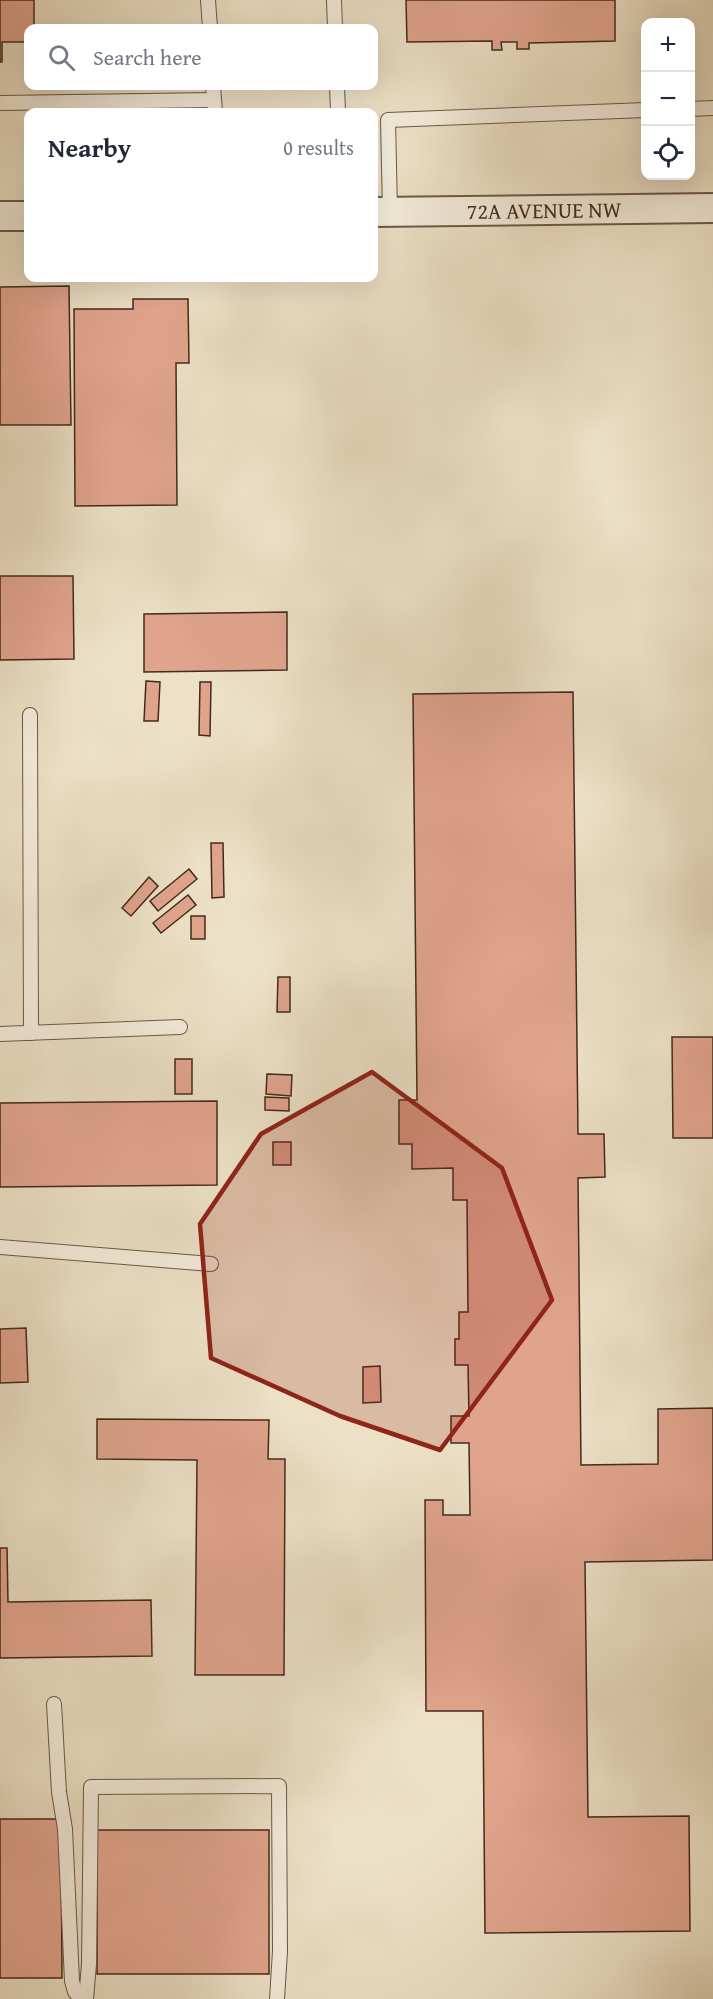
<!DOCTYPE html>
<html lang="en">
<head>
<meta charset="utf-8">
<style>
	body { margin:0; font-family:"Gentium Book Plus",serif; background:#f6f6f7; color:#1f2937 }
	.controls { position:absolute; right:18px; top:18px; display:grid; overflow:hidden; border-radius:12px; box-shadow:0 6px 24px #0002 }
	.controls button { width:54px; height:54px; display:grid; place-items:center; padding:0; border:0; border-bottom:2px solid #e0e1e3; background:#fff; color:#1f2937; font:30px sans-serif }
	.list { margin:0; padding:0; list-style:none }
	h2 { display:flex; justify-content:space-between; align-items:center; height:78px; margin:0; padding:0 24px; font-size:26px }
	h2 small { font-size:20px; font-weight:400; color:#747a83 }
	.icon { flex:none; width:33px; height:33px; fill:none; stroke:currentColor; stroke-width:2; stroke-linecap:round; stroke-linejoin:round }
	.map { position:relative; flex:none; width:713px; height:1999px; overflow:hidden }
	.search { position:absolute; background:#fff; box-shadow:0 6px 24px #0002; left:24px; top:24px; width:354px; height:66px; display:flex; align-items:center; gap:15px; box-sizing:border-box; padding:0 21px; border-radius:12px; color:#747a83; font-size:22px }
	.panel { position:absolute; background:#fff; box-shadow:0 6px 24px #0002; left:24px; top:108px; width:354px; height:174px; border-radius:12px }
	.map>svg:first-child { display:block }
	.building { fill:#e0a48d; stroke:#432a1b; stroke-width:1.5 }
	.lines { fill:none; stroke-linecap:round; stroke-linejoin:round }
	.service-casing { stroke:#6d5846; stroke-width:16 }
	.minor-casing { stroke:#6d5846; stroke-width:32 }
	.service { stroke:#f3ebda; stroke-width:14 }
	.minor { stroke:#f3ebda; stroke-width:28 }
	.marked { fill:#8f2418; fill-opacity:0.2; stroke:#8f2418; stroke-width:4.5; stroke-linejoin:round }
	.labels { text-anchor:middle; stroke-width:4.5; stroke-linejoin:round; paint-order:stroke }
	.street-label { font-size:22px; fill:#432a1b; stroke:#f3ebda }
</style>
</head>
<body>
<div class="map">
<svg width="713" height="1999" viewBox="0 0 713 1999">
	<rect width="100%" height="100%" fill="#ece0c6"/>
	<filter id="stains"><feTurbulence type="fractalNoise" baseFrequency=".00333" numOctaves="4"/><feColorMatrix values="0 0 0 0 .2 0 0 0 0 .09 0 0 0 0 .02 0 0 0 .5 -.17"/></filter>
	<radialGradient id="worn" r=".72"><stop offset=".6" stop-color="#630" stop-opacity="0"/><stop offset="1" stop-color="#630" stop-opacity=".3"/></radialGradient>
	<g class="building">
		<polygon points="0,0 34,0 34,28 28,28 28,42 2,42 2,62 0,62"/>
		<polygon points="406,0 615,0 615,41 529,43 529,49 517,49 517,42 501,42 502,50 492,50 492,41 407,42"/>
		<polygon points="69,286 71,425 0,425 0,287"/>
		<polygon points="133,299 188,299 189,363 176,363 177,505 75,506 74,309 133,309"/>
		<polygon points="0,576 73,576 74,659 0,660"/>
		<polygon points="287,612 287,670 144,672 144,614"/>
		<polygon points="146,681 160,682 158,721 144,721"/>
		<polygon points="200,682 211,682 210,736 199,735"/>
		<polygon points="573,692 578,1134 604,1134 605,1177 578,1178 581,1465 658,1464 658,1409 713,1408 713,1560 585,1562 588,1817 689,1816 690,1931 485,1933 483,1711 426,1711 425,1500 443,1500 443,1515 470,1515 469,1443 451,1443 451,1416 469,1416 468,1365 455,1365 455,1339 459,1339 459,1312 468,1312 467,1200 453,1200 453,1168 412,1169 412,1144 399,1144 399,1100 417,1100 413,694"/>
		<polygon points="211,843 223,843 224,897 212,898"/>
		<polygon points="189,869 197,879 158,911 150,901"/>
		<polygon points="149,877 158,886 131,916 122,908"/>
		<polygon points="188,895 196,905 161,933 153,923"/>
		<rect x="191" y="916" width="14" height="23"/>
		<polygon points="278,977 290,977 290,1012 277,1012"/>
		<polygon points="672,1037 713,1037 713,1138 673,1138"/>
		<rect x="175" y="1059" width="17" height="35"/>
		<polygon points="267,1074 292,1075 291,1096 266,1094"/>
		<polygon points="265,1097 289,1098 289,1111 265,1110"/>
		<polygon points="217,1101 217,1185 0,1187 0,1103"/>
		<rect x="273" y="1142" width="18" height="23"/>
		<polygon points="26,1328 28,1382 0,1383 0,1329"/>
		<polygon points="380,1366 381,1402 363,1403 363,1367"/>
		<polygon points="97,1419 269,1420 268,1459 285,1459 284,1675 195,1675 197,1460 97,1459"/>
		<polygon points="0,1548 7,1548 8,1602 151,1600 152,1656 0,1658"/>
		<polygon points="0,1819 61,1819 62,1978 0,1978"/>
		<rect x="97" y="1830" width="172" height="144"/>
	</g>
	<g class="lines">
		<g class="service-casing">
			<g id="service">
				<polyline points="208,0 210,28"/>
				<polyline points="334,0 335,28"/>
				<polyline points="213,86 215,112"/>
				<polyline points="337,86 338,112"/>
				<polyline points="0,103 214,100"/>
				<polyline points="690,109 713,108"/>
				<polyline points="390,212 388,120 646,110"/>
				<polyline points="30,715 31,1033"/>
				<polyline points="0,1034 180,1027"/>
				<polyline points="0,1247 211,1264"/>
				<polyline points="54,1704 59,1792 65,1829 72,1981 75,1992 83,1999"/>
				<polyline points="86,1999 89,1964 91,1787 279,1786 280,1951 277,1999"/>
			</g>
		</g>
		<g class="minor-casing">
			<g id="minor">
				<path id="s1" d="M374 212 713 208"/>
				<polyline points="0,216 28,216"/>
			</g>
		</g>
		<use href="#service" class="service"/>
		<use href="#minor" class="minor"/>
	</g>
	<path class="marked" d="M372 1072 502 1168 552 1300 440 1450 340 1416 211 1358 200 1224 261 1134Z"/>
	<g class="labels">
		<g class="street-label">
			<text dy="8" stroke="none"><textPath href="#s1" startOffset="170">72A AVENUE NW</textPath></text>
		</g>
	</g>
	<rect width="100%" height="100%" filter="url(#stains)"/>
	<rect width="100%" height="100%" fill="url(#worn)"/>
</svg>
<div class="controls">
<button>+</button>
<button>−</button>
<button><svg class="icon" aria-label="locate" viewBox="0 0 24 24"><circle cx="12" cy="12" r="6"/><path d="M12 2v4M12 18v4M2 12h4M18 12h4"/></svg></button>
</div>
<div class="search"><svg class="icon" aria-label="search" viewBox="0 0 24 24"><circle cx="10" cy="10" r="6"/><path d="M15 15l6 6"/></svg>Search here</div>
<section class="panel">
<h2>Nearby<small>0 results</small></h2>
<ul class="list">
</ul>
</section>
</div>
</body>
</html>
